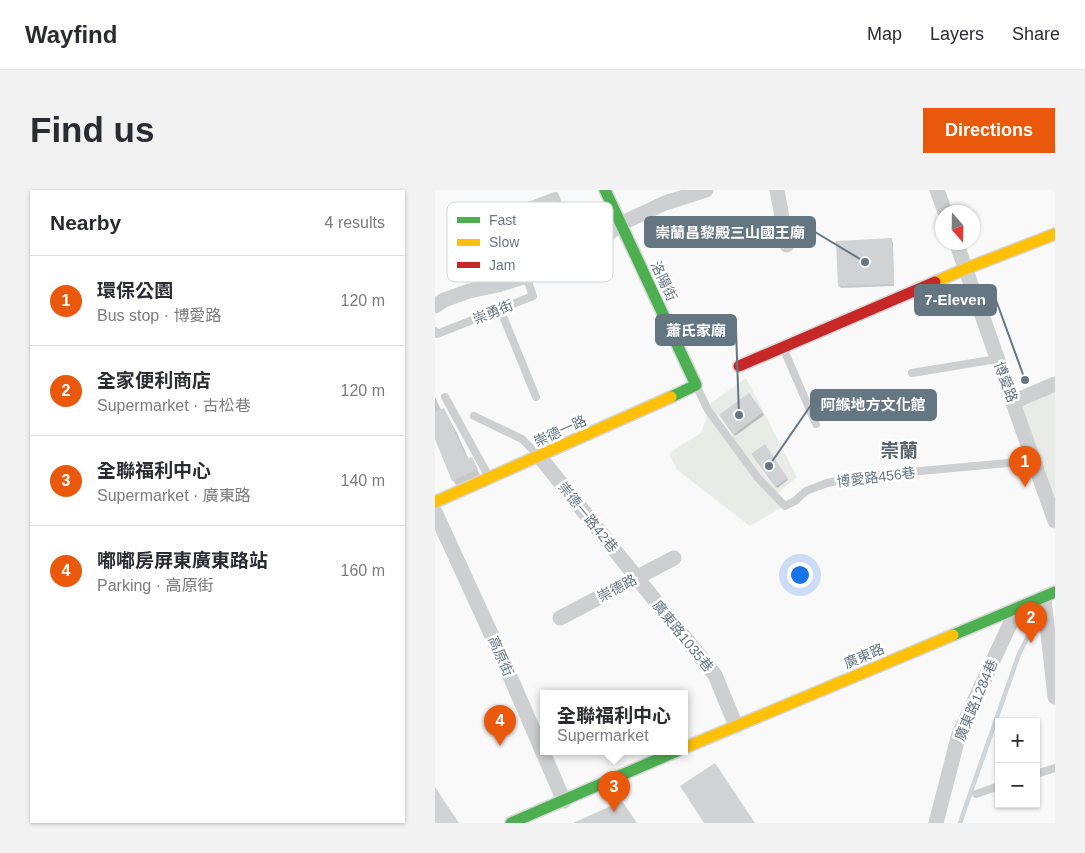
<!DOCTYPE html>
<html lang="en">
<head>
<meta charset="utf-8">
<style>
	body { margin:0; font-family:Helvetica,"Noto Sans TC",sans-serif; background:#f2f2f3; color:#2b2b33 }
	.controls { position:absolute; right:15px; bottom:15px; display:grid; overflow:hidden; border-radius:0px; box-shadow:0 1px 4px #0004 }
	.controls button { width:45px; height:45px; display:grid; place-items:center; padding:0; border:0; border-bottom:1px solid #e1e1e2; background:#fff; color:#2b2b33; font:25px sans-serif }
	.compass { position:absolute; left:500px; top:15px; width:45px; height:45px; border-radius:50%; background:#fff; box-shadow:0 1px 4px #0004; rotate:160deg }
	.you { position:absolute; left:364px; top:384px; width:18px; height:18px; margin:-12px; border:4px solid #fff; border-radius:50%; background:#1a73e8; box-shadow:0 0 0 8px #1a73e833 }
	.badge { display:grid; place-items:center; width:32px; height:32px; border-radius:50%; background:#ea580c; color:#fff; font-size:16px; font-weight:700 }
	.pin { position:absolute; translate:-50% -41px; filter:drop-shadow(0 1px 2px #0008) }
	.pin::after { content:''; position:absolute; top:26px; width:18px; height:15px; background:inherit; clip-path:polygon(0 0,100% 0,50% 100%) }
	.popup { position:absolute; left:105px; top:500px; width:148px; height:65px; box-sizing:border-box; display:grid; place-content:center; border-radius:0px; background:#fff; filter:drop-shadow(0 1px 4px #0005); font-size:16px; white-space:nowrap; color:#7c7c81 }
	.popup b { font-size:19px; color:#2b2b33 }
	.popup::after { content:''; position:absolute; left:50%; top:100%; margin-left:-10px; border:10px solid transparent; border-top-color:#fff }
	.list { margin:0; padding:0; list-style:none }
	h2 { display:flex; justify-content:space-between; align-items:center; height:65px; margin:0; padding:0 20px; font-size:21px }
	h2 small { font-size:16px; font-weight:400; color:#7c7c81 }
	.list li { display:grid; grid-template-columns:32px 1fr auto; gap:15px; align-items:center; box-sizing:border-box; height:90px; padding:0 20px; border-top:1px solid #e1e1e2 }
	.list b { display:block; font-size:19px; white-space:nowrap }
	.list p { margin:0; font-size:16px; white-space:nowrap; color:#7c7c81 }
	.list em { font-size:16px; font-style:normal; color:#7c7c81 }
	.map { position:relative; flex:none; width:620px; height:633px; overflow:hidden; border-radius:0px }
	header { display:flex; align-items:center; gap:30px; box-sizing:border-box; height:70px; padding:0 25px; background:#fff; border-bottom:1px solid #e1e1e2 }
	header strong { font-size:24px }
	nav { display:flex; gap:28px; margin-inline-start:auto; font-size:18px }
	.intro { display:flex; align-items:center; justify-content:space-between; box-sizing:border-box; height:120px; padding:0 30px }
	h1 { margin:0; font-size:35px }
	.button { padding:12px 22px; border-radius:0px; background:#ea580c; color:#fff; font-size:18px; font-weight:700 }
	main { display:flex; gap:30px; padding:0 30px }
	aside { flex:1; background:#fff; border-radius:0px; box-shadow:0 1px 4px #0004 }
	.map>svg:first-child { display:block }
	.green { fill:#e8ebe6; fill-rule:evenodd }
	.shadow { fill:#0003 }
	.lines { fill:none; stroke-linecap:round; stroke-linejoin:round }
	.stream { stroke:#ced6d9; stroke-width:4.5 }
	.building { fill:#d0d2d3 }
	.fast-casing { stroke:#d5d6d7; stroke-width:14 }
	.slow-casing { stroke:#d5d6d7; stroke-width:14 }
	.jam-casing { stroke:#d5d6d7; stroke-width:14 }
	.lane { stroke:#cecfd0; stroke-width:8 }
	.street { stroke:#cecfd0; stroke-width:15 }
	.fast { stroke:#4caf50; stroke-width:11 }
	.slow { stroke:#ffc107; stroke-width:11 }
	.jam { stroke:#c62828; stroke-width:11 }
	.labels { text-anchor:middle; stroke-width:5; stroke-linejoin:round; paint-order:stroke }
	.street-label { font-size:14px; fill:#657683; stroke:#fff }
	.district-label { font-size:19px; font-weight:bold; fill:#57646e; stroke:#fff }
	.key { fill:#fff; stroke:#d1d6da; stroke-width:1 }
	.key-label { font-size:14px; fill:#657683 }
	.leader { fill:none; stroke:#657683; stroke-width:2 }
	.callout-dot { fill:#657683; stroke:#fff; stroke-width:2 }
	.callout { fill:#657683; stroke:#657683; stroke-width:2 }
	.callout-label { font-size:15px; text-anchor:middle; font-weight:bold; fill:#fff }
</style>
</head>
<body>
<header>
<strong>Wayfind</strong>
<nav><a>Map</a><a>Layers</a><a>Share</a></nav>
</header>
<div class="intro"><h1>Find us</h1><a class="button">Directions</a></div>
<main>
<aside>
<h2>Nearby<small>4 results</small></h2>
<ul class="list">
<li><span class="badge">1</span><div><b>環保公園</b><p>Bus stop · 博愛路</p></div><em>120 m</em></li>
<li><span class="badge">2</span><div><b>全家便利商店</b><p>Supermarket · 古松巷</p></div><em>120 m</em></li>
<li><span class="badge">3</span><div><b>全聯福利中心</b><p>Supermarket · 廣東路</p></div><em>140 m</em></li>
<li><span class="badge">4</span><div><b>嘟嘟房屏東廣東路站</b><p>Parking · 高原街</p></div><em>160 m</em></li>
</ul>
</aside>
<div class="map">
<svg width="620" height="633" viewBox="0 0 620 633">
	<rect width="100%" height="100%" fill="#f9f9f9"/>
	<g class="green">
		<path d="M311 188 362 287 343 303 347 317 315 336 242 280 234 263 266 243 276 213ZM314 203 328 222 295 247 281 228ZM330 254 353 287 339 297 316 264Z"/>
		<polygon points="620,199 620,308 581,215"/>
	</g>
	<g class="shadow">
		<polygon points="456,50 458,52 459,96 406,98 404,96 403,52"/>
		<polygon points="314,205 329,225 300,246 287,228"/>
		<polygon points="0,207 6,220 9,219 22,243 34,270 36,269 45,285 28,306 18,290 0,246"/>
		<polygon points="330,256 353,290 342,298 317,264"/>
	</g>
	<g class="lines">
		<polyline class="stream" points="525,633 584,464 603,427"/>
	</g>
	<g class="building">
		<polygon points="457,48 459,94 403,96 401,51"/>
		<polygon points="314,203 328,222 298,245 284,225"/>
		<polygon points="9,218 32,269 37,267 43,279 17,291 0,249 0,222"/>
		<polygon points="330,254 353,288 340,297 316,264"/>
		<polygon points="280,573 320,633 269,633 245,596"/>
		<polygon points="0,597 24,633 0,633"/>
		<polygon points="187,611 202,633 138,633"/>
	</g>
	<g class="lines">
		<g class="fast-casing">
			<g id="fast">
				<polyline points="170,0 261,195 236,207"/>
				<polyline points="518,445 620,402"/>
				<polyline points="76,633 242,561"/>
			</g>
		</g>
		<g class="slow-casing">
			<g id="slow">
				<polyline points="500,92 530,79 620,44"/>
				<polyline points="0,312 236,207"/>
				<polyline points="249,558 518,445"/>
			</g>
		</g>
		<g class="jam-casing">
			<polyline id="jam" points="304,176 500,92"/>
		</g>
		<g class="lane">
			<polyline points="46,34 120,6 142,65"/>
			<polyline points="65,119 101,207"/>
			<polyline points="0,141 2,144 98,106 91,86"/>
			<polyline points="349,160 381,234"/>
			<polyline points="477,183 562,169"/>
			<polyline points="262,197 273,220 323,288 350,316 360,311 371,301 392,293 420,287 573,273 597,266"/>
			<polyline points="10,207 54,287"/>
			<polyline points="39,226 87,249 103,265"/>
			<polyline points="601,584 620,578"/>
			<polyline points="541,604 564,596"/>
		</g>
		<g class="street">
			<polyline points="342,0 352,55"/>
			<polyline points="502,0 510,22"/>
			<polyline points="521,52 620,331"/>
			<polyline points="0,116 9,110 34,101 63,95 91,86 154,60 185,34 230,13 271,0"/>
			<polyline points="578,212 620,194"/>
			<polyline points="104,266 280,485 301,536"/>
			<polyline points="0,322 68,470 129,611"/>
			<polyline points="609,408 620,507"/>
			<polyline points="125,428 239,368"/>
			<polyline points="501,633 524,544 582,419"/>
		</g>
		<use href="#fast" class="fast"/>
		<use href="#slow" class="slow"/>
		<use href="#jam" class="jam"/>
	</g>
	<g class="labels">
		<g class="street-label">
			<text transform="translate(229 91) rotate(65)" y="5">洛陽街</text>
			<text transform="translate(58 122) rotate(-22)" y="5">崇勇街</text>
			<text transform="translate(571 192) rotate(70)" y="5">博愛路</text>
			<text transform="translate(125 241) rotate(-24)" y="5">崇德一路</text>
			<text transform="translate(441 287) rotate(-7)" y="5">博愛路456巷</text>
			<text transform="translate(153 327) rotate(51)" y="5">崇德一路42巷</text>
			<text transform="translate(182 398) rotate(-28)" y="5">崇德路</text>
			<text transform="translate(248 446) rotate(51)" y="5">廣東路1035巷</text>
			<text transform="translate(66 466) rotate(66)" y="5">高原街</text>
			<text transform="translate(429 466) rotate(-23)" y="5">廣東路</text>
			<text transform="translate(541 510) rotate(-67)" y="5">廣東路1284巷</text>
		</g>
		<g class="district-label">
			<text x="464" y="267">崇蘭</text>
		</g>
	</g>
	<rect x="12" y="12" width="166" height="80" rx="8" class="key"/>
	<rect x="22" y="27" width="23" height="6" fill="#4caf50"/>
	<rect x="22" y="49" width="23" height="7" fill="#ffc107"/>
	<rect x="22" y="72" width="23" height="6" fill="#c62828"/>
	<g class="key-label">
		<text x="54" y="35">Fast</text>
		<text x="54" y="57">Slow</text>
		<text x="54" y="80">Jam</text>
	</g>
	<path class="leader" d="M430 72L380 42M590 190L561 110M304 225L301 140M334 276L376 215"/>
	<g class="callout-dot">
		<circle cx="430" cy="72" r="5"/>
		<circle cx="590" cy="190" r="5"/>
		<circle cx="304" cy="225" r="5"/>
		<circle cx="334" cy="276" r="5"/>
	</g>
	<g class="callout">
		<rect x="210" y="27" width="170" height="30" rx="5"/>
		<rect x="480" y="95" width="81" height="30" rx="5"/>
		<rect x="221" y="125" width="80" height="30" rx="5"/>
		<rect x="376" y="200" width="125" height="30" rx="5"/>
	</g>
	<g class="callout-label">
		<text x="295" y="48">崇蘭昌黎殿三山國王廟</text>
		<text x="520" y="115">7-Eleven</text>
		<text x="261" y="146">蕭氏家廟</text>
		<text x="438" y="220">阿緱地方文化館</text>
	</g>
</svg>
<div class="controls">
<button>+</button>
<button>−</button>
</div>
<svg class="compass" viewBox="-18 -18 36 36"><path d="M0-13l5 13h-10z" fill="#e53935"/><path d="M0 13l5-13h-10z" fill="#7c7c81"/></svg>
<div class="you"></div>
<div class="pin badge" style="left:590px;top:297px">1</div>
<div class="pin badge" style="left:596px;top:453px">2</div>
<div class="pin badge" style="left:179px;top:622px">3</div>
<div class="popup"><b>全聯福利中心</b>Supermarket</div>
<div class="pin badge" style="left:65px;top:556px">4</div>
</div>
</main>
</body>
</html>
